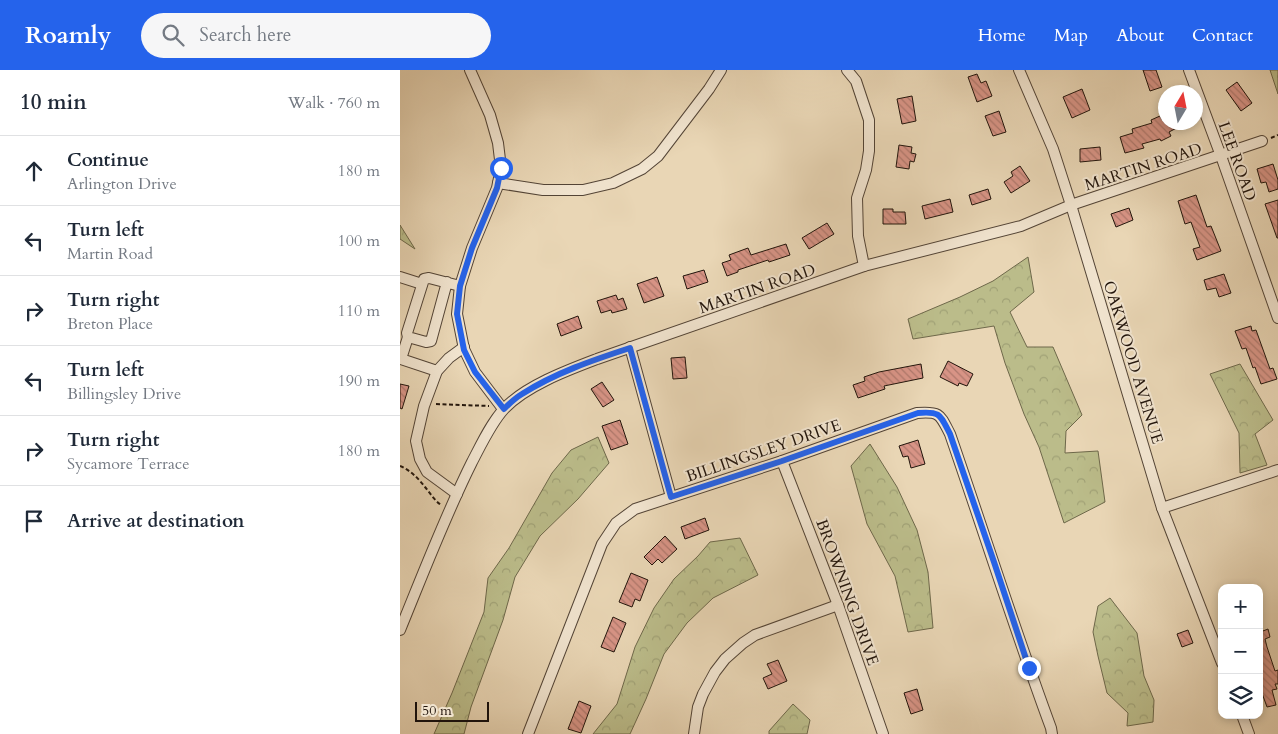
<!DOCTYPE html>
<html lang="en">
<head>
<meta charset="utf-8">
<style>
	body { margin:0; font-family:Cardo,serif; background:#f6f6f7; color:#1f2937 }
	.controls { position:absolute; right:15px; bottom:15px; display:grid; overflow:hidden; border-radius:10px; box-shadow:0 2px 8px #0003 }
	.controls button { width:45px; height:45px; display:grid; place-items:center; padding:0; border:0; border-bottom:1px solid #e0e1e3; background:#fff; color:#1f2937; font:25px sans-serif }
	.compass { position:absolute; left:758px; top:15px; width:45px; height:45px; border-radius:50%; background:#fff; box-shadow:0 2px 8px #0003; rotate:10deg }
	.scale { position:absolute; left:15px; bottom:12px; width:74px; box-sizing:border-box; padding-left:5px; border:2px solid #21140b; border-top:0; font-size:14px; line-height:18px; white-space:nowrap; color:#21140b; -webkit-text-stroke:4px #f1e4cf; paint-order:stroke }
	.stop { position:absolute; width:15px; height:15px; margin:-11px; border:4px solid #2563eb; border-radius:50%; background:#fff }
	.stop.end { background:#2563eb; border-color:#fff; box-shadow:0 1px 5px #0008 }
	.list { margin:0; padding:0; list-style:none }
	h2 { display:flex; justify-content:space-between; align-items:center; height:65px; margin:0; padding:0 20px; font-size:21px }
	h2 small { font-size:16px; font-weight:400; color:#747a83 }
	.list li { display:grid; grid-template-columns:32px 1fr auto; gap:15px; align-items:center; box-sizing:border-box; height:70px; padding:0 20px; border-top:1px solid #e0e1e3 }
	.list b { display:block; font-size:19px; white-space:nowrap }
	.list p { margin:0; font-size:16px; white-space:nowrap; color:#747a83 }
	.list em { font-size:16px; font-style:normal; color:#747a83 }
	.icon { flex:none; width:28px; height:28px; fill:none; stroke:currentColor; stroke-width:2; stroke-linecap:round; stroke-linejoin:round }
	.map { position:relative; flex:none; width:878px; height:664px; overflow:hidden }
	header { display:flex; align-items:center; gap:30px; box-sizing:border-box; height:70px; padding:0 25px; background:#2563eb; color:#fff }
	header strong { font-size:24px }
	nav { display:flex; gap:28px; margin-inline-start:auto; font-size:18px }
	.search { width:350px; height:45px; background:#f6f6f7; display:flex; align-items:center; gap:12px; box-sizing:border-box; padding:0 18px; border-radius:28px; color:#747a83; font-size:19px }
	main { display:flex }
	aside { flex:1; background:#fff }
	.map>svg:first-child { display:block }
	.forest { fill:url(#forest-crowns); stroke:#6e684a }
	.building { fill:url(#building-back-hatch); stroke:#21140b }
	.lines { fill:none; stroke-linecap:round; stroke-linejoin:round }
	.minor-casing { stroke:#534436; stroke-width:12 }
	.path { stroke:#21140b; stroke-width:2; stroke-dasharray:4 2.5; stroke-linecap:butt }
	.minor { stroke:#f1e4cf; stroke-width:10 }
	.route { stroke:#2563eb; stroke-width:6 }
	.labels { text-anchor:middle; stroke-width:4; stroke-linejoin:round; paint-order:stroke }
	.street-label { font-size:16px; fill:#21140b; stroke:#f1e4cf }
</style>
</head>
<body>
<header>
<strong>Roamly</strong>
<div class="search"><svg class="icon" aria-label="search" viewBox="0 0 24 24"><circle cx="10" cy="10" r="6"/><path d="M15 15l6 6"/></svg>Search here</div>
<nav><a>Home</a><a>Map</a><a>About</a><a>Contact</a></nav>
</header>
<main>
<aside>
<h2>10 min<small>Walk · 760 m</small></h2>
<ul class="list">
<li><svg class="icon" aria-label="ahead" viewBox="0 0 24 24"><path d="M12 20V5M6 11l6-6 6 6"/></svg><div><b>Continue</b><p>Arlington Drive</p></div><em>180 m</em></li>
<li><svg class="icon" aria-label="left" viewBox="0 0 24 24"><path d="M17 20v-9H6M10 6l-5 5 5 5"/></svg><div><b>Turn left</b><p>Martin Road</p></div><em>100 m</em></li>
<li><svg class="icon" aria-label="right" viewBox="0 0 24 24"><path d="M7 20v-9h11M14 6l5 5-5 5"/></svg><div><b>Turn right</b><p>Breton Place</p></div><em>110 m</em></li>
<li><svg class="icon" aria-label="left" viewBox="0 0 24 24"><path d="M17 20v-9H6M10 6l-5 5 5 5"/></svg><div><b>Turn left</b><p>Billingsley Drive</p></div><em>190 m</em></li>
<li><svg class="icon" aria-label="right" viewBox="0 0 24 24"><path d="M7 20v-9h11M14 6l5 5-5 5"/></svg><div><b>Turn right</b><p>Sycamore Terrace</p></div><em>180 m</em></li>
<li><svg class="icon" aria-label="arrive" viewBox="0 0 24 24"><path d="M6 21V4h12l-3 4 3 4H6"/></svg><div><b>Arrive at destination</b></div></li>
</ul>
</aside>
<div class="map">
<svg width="878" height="664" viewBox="0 0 878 664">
	<defs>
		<pattern id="forest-crowns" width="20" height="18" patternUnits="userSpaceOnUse" patternTransform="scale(1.25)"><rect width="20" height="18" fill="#bbbc8a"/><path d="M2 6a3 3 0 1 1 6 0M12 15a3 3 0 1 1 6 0" fill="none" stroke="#a0a176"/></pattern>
		<pattern id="building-back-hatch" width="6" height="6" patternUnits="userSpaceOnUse" patternTransform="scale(1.25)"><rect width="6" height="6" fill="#d89486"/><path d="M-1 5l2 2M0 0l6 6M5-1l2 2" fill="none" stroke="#af786c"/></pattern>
	</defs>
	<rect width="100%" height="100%" fill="#e9d6b5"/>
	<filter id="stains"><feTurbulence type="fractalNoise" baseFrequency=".004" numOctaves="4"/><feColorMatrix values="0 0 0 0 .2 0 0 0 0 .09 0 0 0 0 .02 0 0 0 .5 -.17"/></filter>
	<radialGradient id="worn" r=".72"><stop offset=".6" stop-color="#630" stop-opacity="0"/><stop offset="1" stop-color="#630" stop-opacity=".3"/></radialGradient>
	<g class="forest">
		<polygon points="870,0 878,0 878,24"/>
		<polygon points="0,155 15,179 0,169"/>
		<polygon points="628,187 634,222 610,242 627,277 653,277 682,345 666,361 665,383 698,381 705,432 664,453 639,377 624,344 605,293 594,256 513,269 508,249 560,227 593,211"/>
		<polygon points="840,294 873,350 855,364 867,395 840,403 839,363 810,304"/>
		<polygon points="198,367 209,393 178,429 140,466 115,507 103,550 71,637 64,664 34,664 52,623 84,542 88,508 109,478 152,403 171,380"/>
		<polygon points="470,374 497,417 517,460 528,502 533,558 508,562 495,506 467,454 451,396"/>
		<polygon points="340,468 358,505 313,528 287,553 264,584 246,629 230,664 193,664 217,634 235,577 254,538 274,509 298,486 310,472"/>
		<polygon points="710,528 737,563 744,606 754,630 753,652 727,656 728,643 707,623 698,586 693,562 698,536"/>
		<polygon points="393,634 410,650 407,664 369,664 369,661"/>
	</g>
	<g class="building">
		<polygon points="743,0 756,0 762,17 750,21"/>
		<polygon points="577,4 581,13 586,11 592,26 577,32 568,7"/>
		<polygon points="837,12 852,33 841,41 826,20"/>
		<polygon points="682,19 690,40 672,48 663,27"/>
		<polygon points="512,26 516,51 502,54 497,29"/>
		<polygon points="599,41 606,62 593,66 585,46"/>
		<polygon points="760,46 763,51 766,50 766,52 788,52 769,62 771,66 761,71 760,69 742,74 744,78 725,83 720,67 733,63 732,59 752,53 751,50"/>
		<polygon points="499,75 512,77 511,83 516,84 514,92 510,91 509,99 496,97"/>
		<polygon points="700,77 701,90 680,92 680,79"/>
		<polygon points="873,94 878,110 878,119 869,122 866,112 861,113 857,99"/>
		<polygon points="620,96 630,111 611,123 604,112 613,106 611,102"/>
		<polygon points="588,119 591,129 572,135 569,125"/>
		<polygon points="796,125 807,157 811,156 821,181 797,190 793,179 800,177 791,152 785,154 778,131"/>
		<polygon points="550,129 553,142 525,149 522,136"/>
		<polygon points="878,130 878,168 877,168 865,134"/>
		<polygon points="729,138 733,150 716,157 711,144"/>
		<polygon points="483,139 493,139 493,142 505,142 506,154 483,154"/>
		<polygon points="427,153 434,164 409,179 402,168"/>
		<polygon points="386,174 390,185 369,192 368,190 338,200 338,202 327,206 322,193 331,190 329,185 348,178 351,185"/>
		<polygon points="304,200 308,212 287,219 283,206"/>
		<polygon points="824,204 831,223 819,227 816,218 807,220 804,210"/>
		<polygon points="257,207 264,226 244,233 237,214"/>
		<polygon points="216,225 218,230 223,228 227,239 212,243 211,240 201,243 197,231"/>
		<polygon points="178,246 182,258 161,266 157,254"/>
		<polygon points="851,256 852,261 856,260 870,299 873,298 877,309 861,314 855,297 853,298 846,278 842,279 835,261"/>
		<polygon points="285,287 287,308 273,309 271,288"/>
		<polygon points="548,291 573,304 567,316 559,313 558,316 540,307"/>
		<polygon points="521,294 523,308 484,316 485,319 458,328 453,315 465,311 464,307 479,302"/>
		<polygon points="202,312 214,330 203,337 191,319"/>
		<polygon points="0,314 9,316 2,339 0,338"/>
		<polygon points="220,350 228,374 211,380 202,356"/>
		<polygon points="518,370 525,394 511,398 508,386 503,387 499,376"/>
		<polygon points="305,448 309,460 285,469 281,457"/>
		<polygon points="265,466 277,479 262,493 258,489 252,495 244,487"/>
		<polygon points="231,503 248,510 240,531 235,529 232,537 219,532"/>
		<polygon points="213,547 226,553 214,582 201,577"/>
		<polygon points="859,555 861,555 863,561 868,559 870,567 865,569 867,577 875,601 878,600 878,614 875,614 877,619 872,620 876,635 867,637 859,615"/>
		<polygon points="788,560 793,573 782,577 777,564"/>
		<polygon points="378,590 387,611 368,619 363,608 372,604 367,594"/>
		<polygon points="517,619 523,640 511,644 504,623"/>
		<polygon points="179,631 191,636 181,663 168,659"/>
	</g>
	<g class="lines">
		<g class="minor-casing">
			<g id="minor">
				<polyline points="70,0 90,45 98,73 101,98 97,118 72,178 60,216 57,244 64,279 75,302 103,339"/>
				<polyline points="447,0 456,11 469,50 469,81 466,100 457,128 458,166 464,196"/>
				<polyline points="619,0 653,79 671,135 762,438 822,593"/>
				<polyline points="789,0 821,86 878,248"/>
				<polyline points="98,113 143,120 183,120 213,113 242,99 258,86 309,19 321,0"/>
				<polyline points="0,207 22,214"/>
				<polyline points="47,212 31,271 26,272 8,267 7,263 24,209 29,208 60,216"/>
				<polyline points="8,267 1,289 37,301"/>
				<polyline points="230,277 271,427"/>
				<polyline points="382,391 438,535 483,664"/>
				<polyline points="57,424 27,402 20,389 16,371 24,336 37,301 49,288 64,277"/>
				<polyline points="762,438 878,400"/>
				<path d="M0 560C23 504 45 446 72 392 81 375 91 353 104 339 125 316 168 300 197 289L464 196 621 156 671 135 862 71"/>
				<polyline points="842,645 849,664"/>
				<path d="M128 664 202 474 216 453 235 439 382 391 517 343C541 341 540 345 550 364 584 462 615 561 651 658L652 664"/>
				<polyline points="294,664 298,637 303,624 315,602 325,589 343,573 355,565 438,535"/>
			</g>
		</g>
		<g class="path">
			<polyline points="871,68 878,65"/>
			<polyline points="36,334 89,336"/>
			<path d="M0 396C10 400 18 408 25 417 30 423 34 430 41 435"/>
		</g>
		<use href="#minor" class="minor"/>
	</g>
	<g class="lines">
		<path class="route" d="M101 98 97 118 72 178 60 216 57 244 64 280 75 302 104 339C109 334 115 328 122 324 155 303 193 290 230 278L271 427 382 391 518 343C541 341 540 345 550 364L594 492 629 598"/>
	</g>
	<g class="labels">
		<g class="street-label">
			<text transform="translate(838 91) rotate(70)" y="6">LEE ROAD</text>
			<text transform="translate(743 96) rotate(-18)" y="6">MARTIN ROAD</text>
			<text transform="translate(357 218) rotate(-19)" y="6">MARTIN ROAD</text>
			<text transform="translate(734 292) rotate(73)" y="6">OAKWOOD AVENUE</text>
			<text transform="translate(363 380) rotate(-19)" y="6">BILLINGSLEY DRIVE</text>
			<text transform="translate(448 522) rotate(70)" y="6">BROWNING DRIVE</text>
		</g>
	</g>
	<rect width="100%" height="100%" filter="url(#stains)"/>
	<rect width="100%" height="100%" fill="url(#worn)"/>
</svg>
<div class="controls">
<button>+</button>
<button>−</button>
<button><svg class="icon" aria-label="layers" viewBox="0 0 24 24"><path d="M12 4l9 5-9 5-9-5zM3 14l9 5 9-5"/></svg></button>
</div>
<svg class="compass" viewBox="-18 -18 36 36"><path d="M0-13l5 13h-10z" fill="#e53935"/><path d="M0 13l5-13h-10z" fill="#747a83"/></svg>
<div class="scale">50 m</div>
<div class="stop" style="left:101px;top:98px"></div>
<div class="stop end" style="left:629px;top:598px"></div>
</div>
</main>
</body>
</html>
